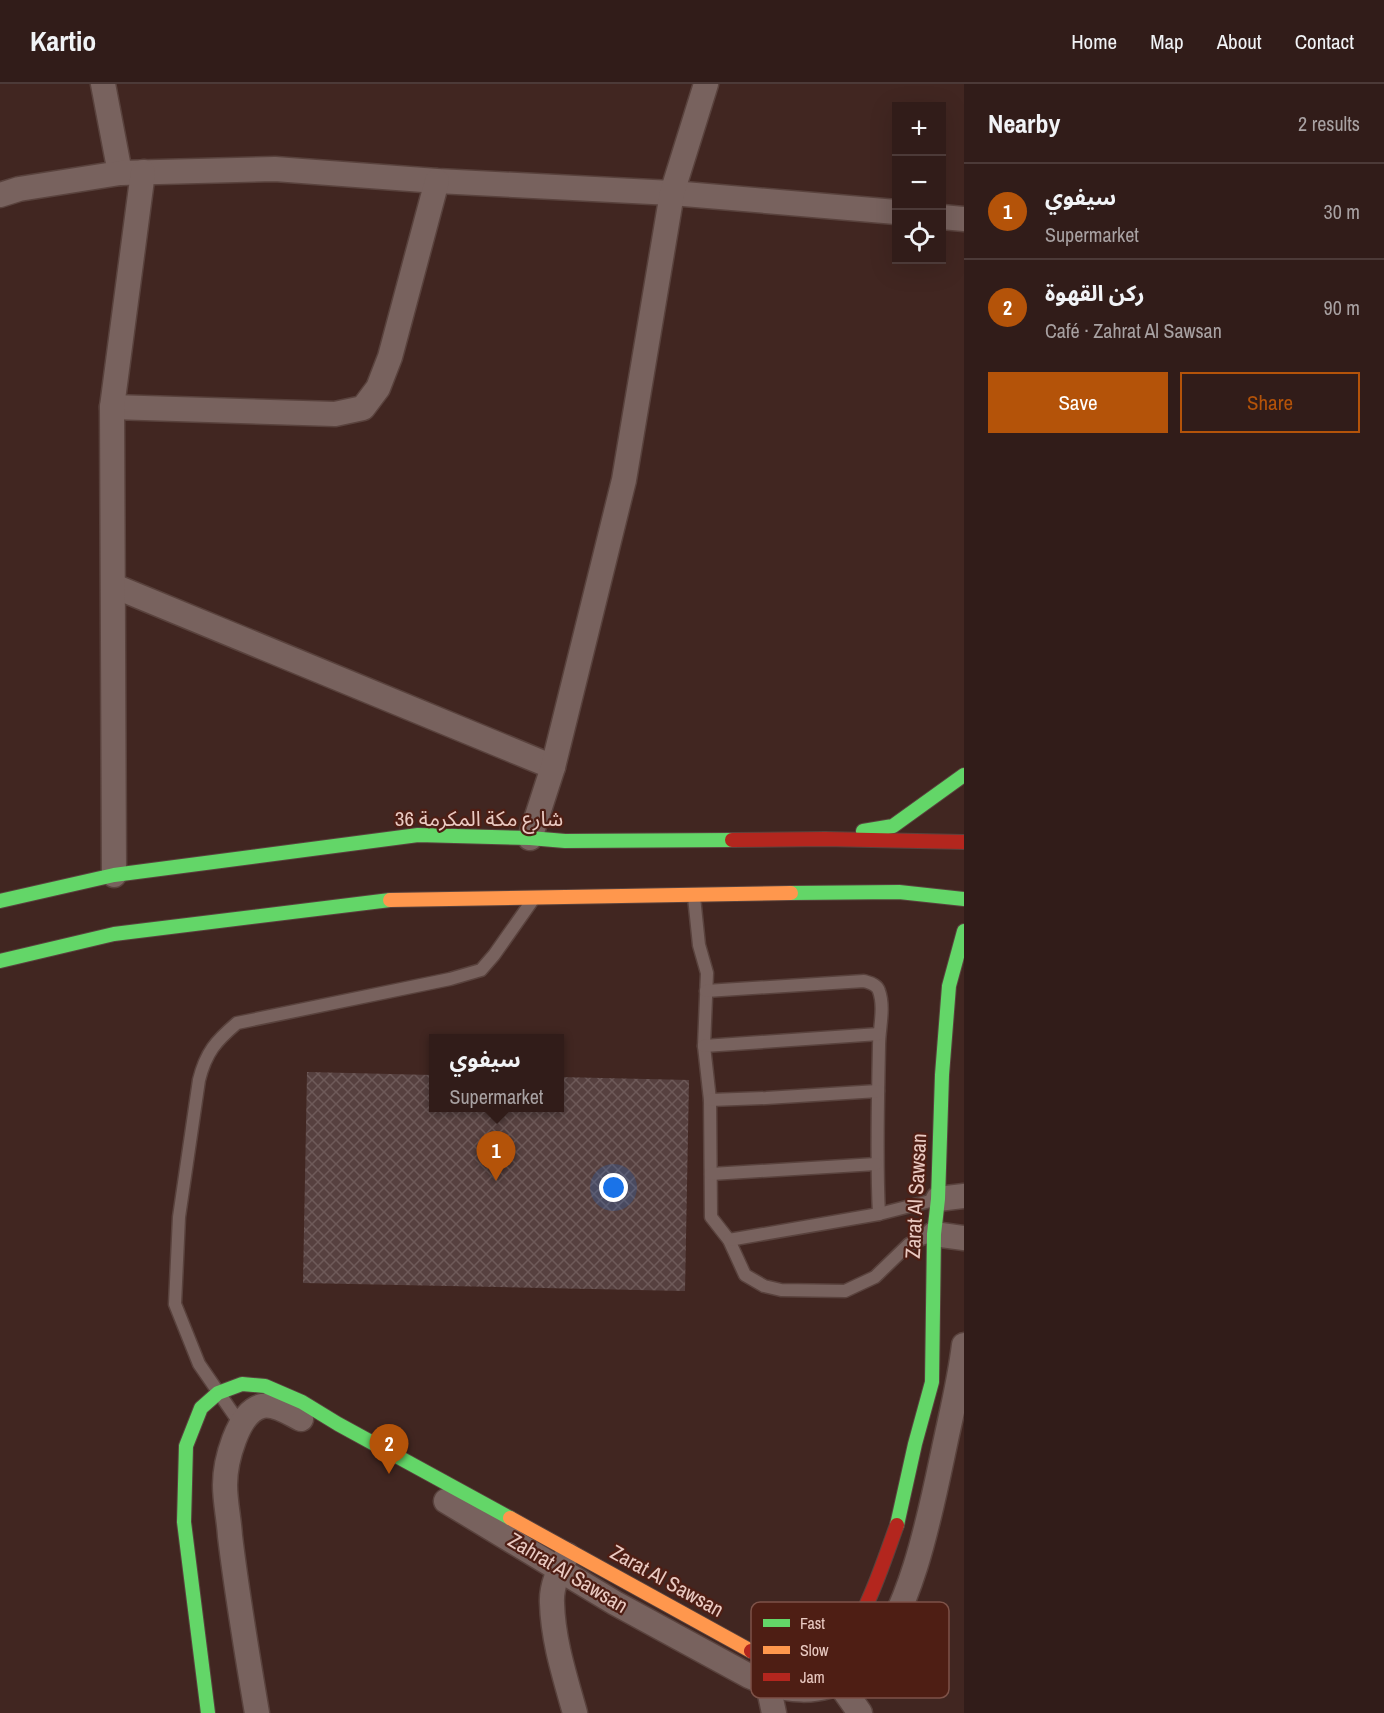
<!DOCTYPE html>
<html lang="en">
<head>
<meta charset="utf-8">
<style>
	body { margin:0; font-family:"Archivo Narrow","Noto Sans Arabic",sans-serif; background:#392522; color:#f1f3f6 }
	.controls { position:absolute; right:18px; top:18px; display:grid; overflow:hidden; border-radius:0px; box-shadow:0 6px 24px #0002 }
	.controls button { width:54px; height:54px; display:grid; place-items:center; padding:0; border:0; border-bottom:2px solid #4c3a38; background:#311c19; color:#f1f3f6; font:30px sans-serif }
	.you { position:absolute; left:614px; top:1104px; width:21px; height:21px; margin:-15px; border:4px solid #fff; border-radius:50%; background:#1a73e8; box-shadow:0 0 0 9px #1a73e833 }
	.badge { display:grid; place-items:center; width:39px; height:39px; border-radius:50%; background:#b45309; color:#fff; font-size:20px; font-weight:700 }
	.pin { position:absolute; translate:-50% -50px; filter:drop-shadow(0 2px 3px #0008) }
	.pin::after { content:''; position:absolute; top:32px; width:21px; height:18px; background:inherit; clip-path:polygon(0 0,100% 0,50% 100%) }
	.popup { position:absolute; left:429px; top:950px; width:135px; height:78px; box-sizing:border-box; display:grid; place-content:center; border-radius:0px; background:#311c19; filter:drop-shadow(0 2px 4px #0005); font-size:20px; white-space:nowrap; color:#a8a1a2 }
	.popup b { font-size:22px; color:#f1f3f6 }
	.popup::after { content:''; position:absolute; left:50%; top:100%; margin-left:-12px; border:12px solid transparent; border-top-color:#311c19 }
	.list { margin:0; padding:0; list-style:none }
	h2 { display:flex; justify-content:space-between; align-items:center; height:78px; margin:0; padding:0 24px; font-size:26px }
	h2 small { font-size:20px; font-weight:400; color:#a8a1a2 }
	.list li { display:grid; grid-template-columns:39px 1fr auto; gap:18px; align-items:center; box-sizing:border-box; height:96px; padding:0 24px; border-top:2px solid #4c3a38 }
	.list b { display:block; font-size:22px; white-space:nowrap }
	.list p { margin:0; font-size:20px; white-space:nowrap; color:#a8a1a2 }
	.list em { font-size:20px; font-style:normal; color:#a8a1a2 }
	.actions { display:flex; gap:12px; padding:18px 24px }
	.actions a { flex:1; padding:14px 0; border:2px solid #b45309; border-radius:0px; text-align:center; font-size:21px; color:#b45309 }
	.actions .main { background:#b45309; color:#fff }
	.icon { flex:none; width:33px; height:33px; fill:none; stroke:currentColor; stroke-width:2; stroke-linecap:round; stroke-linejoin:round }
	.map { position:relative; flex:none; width:964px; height:1629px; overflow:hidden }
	header { display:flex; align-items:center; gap:36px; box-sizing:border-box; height:84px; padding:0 30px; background:#311c19; border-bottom:2px solid #4c3a38 }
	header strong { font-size:28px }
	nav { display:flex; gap:33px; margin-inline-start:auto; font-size:21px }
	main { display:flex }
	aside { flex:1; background:#311c19 }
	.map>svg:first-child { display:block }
	.building { fill:url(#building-cross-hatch) }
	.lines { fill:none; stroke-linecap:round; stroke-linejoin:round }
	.lane-casing { stroke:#59423d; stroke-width:15 }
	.street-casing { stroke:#59423d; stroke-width:27 }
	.fast-casing { stroke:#59423d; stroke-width:16 }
	.slow-casing { stroke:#59423d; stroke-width:16 }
	.jam-casing { stroke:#59423d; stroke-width:16 }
	.lane { stroke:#78625e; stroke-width:12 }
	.street { stroke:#78625e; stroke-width:24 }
	.fast { stroke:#63d668; stroke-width:14 }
	.slow { stroke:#ff974d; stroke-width:14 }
	.jam { stroke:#b3261e; stroke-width:14 }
	.labels { text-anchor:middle; stroke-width:4.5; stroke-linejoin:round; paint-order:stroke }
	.street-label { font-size:21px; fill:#eacac2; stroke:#4e1e14 }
	.key { fill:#4e1e14; stroke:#7d5248; stroke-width:1.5 }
	.key-label { font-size:16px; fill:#eacac2 }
</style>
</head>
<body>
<header>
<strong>Kartio</strong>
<nav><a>Home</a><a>Map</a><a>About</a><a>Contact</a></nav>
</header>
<main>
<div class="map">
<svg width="964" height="1629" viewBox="0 0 964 1629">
	<defs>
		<pattern id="building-cross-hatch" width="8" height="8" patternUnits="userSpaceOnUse" patternTransform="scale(1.5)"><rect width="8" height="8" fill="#56403f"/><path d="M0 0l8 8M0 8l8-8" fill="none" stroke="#6e5a59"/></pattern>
	</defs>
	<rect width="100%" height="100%" fill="#412621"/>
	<polygon class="building" points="307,988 433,991 433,1024 559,1024 559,993 689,996 685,1207 303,1199"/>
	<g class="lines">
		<g class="lane-casing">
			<g id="lane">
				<polyline points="694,813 699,861 707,889 704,962 710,1016 711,1133 729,1156 745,1191 764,1202 781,1206 845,1207 875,1193 909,1160 932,1151"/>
				<path d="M706 907 864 897C870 899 877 900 879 907 885 924 879 944 879 962 878 1018 876 1074 879 1130"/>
				<polyline points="704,962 879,950"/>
				<polyline points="710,1016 766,1014 878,1007"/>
				<polyline points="711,1090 876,1080"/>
				<polyline points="729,1156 879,1130 934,1116"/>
				<path d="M241 1341 199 1280 175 1220 179 1133 199 996C206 968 216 957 237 939L450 895 481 886 494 871 532 817"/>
			</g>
		</g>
		<g class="street-casing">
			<g id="street">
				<polyline points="103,0 120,89"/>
				<polyline points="0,111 19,105 120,89 275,85 437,97 672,109 896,128"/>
				<polyline points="942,133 964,135"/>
				<polyline points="112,323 335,330 363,324 378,304 390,273 437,97"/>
				<polyline points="114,502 553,683"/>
				<polyline points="530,754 553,683 624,396 672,109 706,0"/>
				<polyline points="114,791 112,323 143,88"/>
				<polyline points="938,1115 964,1112"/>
				<polyline points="934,1150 964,1154"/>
				<path d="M446 1417 615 1519 749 1592C785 1608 819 1613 853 1590 858 1586 864 1583 867 1579 912 1528 931 1426 945 1360 952 1327 960 1295 964 1261"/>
				<path d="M567 1471C559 1484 551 1503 552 1519 553 1557 565 1593 575 1629"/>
				<polyline points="839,1599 860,1629"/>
				<polyline points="768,1601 774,1629"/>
				<path d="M257 1629C247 1570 237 1511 230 1452 229 1435 225 1418 225 1401 225 1379 237 1328 262 1322 275 1319 289 1329 301 1335"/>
			</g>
		</g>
		<g class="fast-casing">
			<g id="fast">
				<polyline points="863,747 893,742 964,691"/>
				<polyline points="791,809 899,808 964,815"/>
				<polyline points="0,817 114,791 418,751 530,754 565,757 732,756"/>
				<polyline points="0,877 114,850 390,816"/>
				<polyline points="897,1441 915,1360 932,1298 934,1150 938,1115 942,991 949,902 964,847"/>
				<polyline points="208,1629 184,1438 186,1362 201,1324 218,1309 242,1300 265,1302 302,1318 338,1340 510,1434"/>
			</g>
		</g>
		<g class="slow-casing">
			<g id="slow">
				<polyline points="390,816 791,809"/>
				<polyline points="510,1434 751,1567"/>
			</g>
		</g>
		<g class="jam-casing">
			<g id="jam">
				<polyline points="732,756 825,755 964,758"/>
				<path d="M751 1567C766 1575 784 1576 801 1573 812 1571 826 1569 836 1563 862 1549 886 1470 897 1441"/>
			</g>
		</g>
		<use href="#lane" class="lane"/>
		<use href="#street" class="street"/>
		<use href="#fast" class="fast"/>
		<use href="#slow" class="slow"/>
		<use href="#jam" class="jam"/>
	</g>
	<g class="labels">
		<g class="street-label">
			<text x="479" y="742">شارع مكة المكرمة 36</text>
			<text transform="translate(916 1112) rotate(-87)" y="7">Zarat Al Sawsan</text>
			<text transform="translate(568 1489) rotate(31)" y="7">Zahrat Al Sawsan</text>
			<text transform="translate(667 1497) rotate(29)" y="7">Zarat Al Sawsan</text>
		</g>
	</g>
	<rect x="751" y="1518" width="198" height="96" rx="9" class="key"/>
	<rect x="763" y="1535" width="27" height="8" fill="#63d668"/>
	<rect x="763" y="1562" width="27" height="8" fill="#ff974d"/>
	<rect x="763" y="1589" width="27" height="8" fill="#b3261e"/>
	<g class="key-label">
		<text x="800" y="1545">Fast</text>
		<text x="800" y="1572">Slow</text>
		<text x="800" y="1599">Jam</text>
	</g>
</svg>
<div class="controls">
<button>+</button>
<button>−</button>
<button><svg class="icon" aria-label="locate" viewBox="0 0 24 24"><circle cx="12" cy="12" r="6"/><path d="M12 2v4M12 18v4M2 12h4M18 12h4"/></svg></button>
</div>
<div class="you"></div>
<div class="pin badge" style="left:496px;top:1097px">1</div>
<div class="popup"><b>سيفوي</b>Supermarket</div>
<div class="pin badge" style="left:389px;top:1390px">2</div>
</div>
<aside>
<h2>Nearby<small>2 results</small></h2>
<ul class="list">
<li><span class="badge">1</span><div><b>سيفوي</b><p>Supermarket</p></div><em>30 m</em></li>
<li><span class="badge">2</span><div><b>ركن القهوة</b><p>Café · Zahrat Al Sawsan</p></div><em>90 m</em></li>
</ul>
<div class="actions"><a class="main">Save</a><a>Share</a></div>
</aside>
</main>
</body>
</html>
